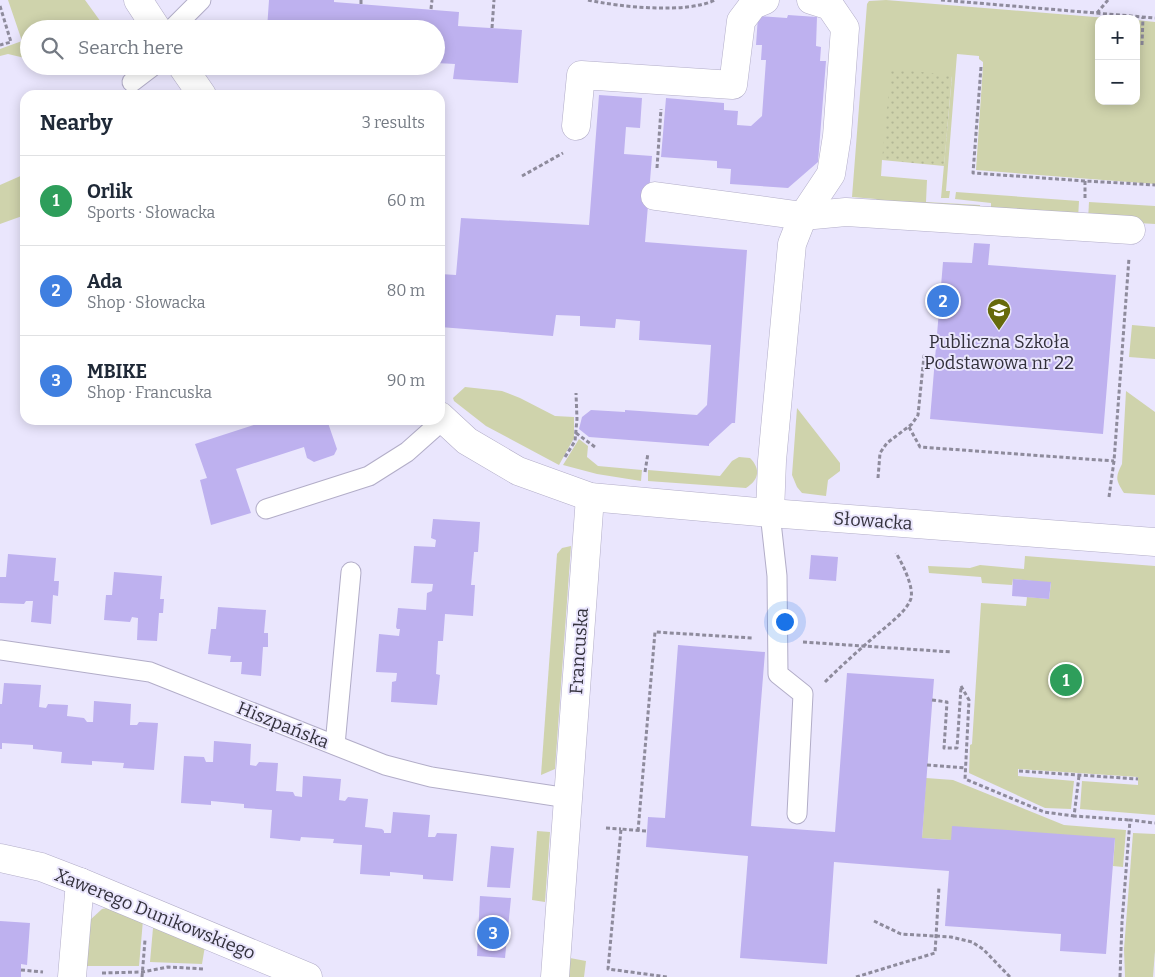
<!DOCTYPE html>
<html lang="en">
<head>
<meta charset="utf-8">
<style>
	body { margin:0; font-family:Bitter,serif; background:#f2f2f3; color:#1f2937 }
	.controls { position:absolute; right:15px; top:15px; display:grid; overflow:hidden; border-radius:10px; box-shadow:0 2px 12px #0003 }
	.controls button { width:45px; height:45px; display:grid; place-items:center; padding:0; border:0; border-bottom:1px solid #e0e1e3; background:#fff; color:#1f2937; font:25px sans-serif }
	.you { position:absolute; left:784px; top:621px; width:18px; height:18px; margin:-12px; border:4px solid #fff; border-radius:50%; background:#1a73e8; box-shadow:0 0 0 8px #1a73e833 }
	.badge { display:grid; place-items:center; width:32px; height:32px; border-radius:50%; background:#666a0c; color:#fff; font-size:16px; font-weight:700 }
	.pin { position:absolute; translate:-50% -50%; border:2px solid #fff; box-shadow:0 1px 5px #0006 }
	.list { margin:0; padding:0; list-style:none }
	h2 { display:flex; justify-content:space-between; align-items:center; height:65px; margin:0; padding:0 20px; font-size:21px }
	h2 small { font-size:16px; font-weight:400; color:#747a83 }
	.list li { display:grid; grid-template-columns:32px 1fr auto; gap:15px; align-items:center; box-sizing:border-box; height:90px; padding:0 20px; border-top:1px solid #e0e1e3 }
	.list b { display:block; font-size:19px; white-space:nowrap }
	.list p { margin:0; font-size:16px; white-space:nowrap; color:#747a83 }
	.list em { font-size:16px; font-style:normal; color:#747a83 }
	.icon { flex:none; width:28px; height:28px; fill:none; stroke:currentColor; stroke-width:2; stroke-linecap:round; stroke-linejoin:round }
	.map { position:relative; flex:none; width:1155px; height:977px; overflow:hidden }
	.search { position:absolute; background:#fff; box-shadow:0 2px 12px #0003; left:20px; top:20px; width:425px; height:55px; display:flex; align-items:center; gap:12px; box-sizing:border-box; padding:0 18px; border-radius:28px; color:#747a83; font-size:19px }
	.panel { position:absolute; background:#fff; box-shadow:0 2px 12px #0003; left:20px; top:90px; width:425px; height:335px; border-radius:15px }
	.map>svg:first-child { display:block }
	.green { fill:#cfd3ac }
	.park { fill:url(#park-dots) }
	.building { fill:#beb1ef }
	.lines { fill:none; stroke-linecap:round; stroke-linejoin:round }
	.service-casing { stroke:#b2adc8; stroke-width:21 }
	.minor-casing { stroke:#b2adc8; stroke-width:29 }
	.path { stroke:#8e8b9c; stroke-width:3; stroke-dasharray:4 2.5; stroke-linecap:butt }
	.service { stroke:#fff; stroke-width:19 }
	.minor { stroke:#fff; stroke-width:28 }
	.labels { text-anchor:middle; stroke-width:4; stroke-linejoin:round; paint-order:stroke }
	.poi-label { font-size:18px; fill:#33313c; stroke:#eae6fd }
	.street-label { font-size:18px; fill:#33313c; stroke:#eae6fd }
</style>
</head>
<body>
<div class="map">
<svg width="1155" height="977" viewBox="0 0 1155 977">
	<defs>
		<pattern id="park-dots" width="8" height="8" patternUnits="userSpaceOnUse" patternTransform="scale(1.25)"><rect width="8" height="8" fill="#cfd3ac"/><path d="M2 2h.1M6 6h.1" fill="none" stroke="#b2b695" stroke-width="1.8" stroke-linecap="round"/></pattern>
	</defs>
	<rect width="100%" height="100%" fill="#eae6fd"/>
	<g class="green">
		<polygon points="8,0 85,0 106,29 29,29 29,59 8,54 0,56 0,49 22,41"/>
		<polygon points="886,0 1119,19 1099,19 1099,101 1136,101 1136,20 1155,22 1155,184 976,170 983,66 983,62 979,59 979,56 957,54 946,191 950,191 949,198 941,198 952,76 882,160 881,176 927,180 926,202 980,205 980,213 880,205 876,199 852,197 867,4 869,1"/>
		<polygon points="25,174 25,215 0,224 0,185"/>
		<polygon points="956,192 1079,201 1078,219 991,213 991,203 955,199"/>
		<polygon points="1089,202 1155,206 1155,224 1088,220"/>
		<polygon points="1132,325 1155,327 1155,359 1129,357"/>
		<polygon points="465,387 502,391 520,398 555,416 574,417 574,438 559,465 486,426 454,401 453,398"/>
		<path d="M1126 391 1155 412V495L1124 493C1116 480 1115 478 1122 464Z"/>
		<polygon points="797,408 840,463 840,471 828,480 826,496 802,493 797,487 792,475"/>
		<polygon points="579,439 588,446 587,457 598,466 642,470 641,481 597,474 563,465"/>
		<path d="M739 457 750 458C761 469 759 480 746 488L648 481V470L720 476 732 461Z"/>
		<polygon points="571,546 555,769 541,775 557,554 562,548"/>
		<polygon points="1025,556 1155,566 1155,815 1080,809 1082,781 1138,785 1138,777 1018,769 1018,776 1074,781 1071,809 1045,808 969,773 970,745 972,744 981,603 1026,606 1027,597 1049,599 1051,583 1013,579 1012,585 982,583 981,577 929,573 928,566 970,568 980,565 1024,569"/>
		<polygon points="926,778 953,780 1064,825 1126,830 1123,867 1113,866 1115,839 951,840 922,838"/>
		<polygon points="537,831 550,832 545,902 532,900"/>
		<polygon points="1133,833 1155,834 1155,951 1153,977 1125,977 1124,949"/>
		<polygon points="112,907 143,920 139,966 83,966 89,921 102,909"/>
		<polygon points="158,926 205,946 202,964 150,962 153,928"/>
		<polygon points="570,958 586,961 584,977 569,977"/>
	</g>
	<polygon class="park" points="891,69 952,75 944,166 882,160"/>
	<g class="building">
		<polygon points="269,0 334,0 334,2 459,12 458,26 522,30 518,83 453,79 455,64 436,63 436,29 267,29"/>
		<polygon points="788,15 817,17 816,46 821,47 820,61 826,61 818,162 788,188 730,184 731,169 717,168 717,161 661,157 666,98 724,103 724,110 738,111 737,125 751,126 762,116 766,60 761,60 762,45 756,45 758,16 787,18"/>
		<polygon points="599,95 642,98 640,128 626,127 624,154 652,156 645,242 747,250 735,423 732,423 709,444 709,446 589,437 579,429 582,417 591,410 625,412 625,410 697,415 707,405 711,345 639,340 640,321 616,319 615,328 580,326 580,316 556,315 553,336 440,327 440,274 456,275 461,218 589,225"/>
		<polygon points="974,243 990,244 988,265 1116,275 1103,434 930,419 943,262 972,263"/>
		<polygon points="269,420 327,420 337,449 334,455 314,462 307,458 304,447 236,469 251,513 211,525 200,480 207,478 195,444"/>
		<polygon points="433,519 480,522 478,552 474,552 471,585 475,585 473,616 445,614 443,641 438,641 436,674 440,675 437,705 391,702 392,682 396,681 397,673 376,672 379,634 399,636 400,629 397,629 396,627 398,608 426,610 427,593 432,591 433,584 411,583 414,546 435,547 436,540 431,538"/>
		<polygon points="8,554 56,558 54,581 59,581 58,596 53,595 51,624 31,622 33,601 26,601 24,604 0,603 0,577 6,577"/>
		<polygon points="811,555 838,557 836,581 809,579"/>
		<polygon points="114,572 162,576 160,599 164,599 163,613 159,613 157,641 137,640 138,618 132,617 130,622 104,620 106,595 112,595"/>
		<polygon points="1013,579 1051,582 1049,599 1012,596"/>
		<polygon points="218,607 266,610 264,633 268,633 268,647 263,647 261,676 241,674 242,662 230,662 231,656 208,654 211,629 216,629"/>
		<polygon points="678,645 765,652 751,826 835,832 847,673 934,679 922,838 951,840 952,826 1115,838 1106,954 1060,951 1061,934 945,926 949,871 834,862 827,964 740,958 748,856 646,847 648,817 665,818"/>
		<polygon points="4,683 41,685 39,707 46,708 48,704 68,705 67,716 84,718 87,722 93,722 94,701 131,704 130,725 137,725 139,722 158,723 154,770 123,768 124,763 92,761 92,765 61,763 62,752 33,749 33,745 2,743 2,749 0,749 0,704 2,704"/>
		<polygon points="214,741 251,744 250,765 256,766 259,762 278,763 276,791 293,792 295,796 302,797 303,776 341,779 339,800 345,801 348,797 368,799 365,827 382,829 384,831 384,833 391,833 393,812 430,815 428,837 435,837 437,833 457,834 453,881 423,879 423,875 390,872 390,876 360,874 362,845 333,843 334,839 317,838 301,837 300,841 270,838 272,810 244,808 244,804 211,801 211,805 181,803 184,756 204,757 206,762 213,762"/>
		<polygon points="491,846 514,848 510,888 487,887"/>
		<polygon points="480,896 511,898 505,958 477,956"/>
		<polygon points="0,921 30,923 27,965 21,964 21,977 0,977"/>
	</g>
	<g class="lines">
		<g class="service-casing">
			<g id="service">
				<polyline points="172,29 201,0"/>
				<polyline points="132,82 153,66"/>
				<polyline points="266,509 369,476 407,452 443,420"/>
				<polyline points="770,513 777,576 778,674 803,694 797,814"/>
				<polyline points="0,650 150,672 385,765 431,777 568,798"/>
				<polyline points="335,745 351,572"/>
			</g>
		</g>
		<g class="minor-casing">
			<g id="minor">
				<polyline points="138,0 157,29"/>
				<polyline points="182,66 202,95"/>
				<polyline points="576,126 581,75 733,85 741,21 753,5 765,0"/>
				<polyline points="655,196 803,216 846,212 1131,230"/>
				<polyline points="440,416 467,441 518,471 590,497 770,513 1155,542"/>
				<polyline points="770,513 772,461 792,244 803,216 831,174 837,136 845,28 830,6 811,0"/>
				<polyline points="0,858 41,867 80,882 308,977"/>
				<polyline points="72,977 80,882"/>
				<polyline points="555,977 590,497"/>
			</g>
		</g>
		<g class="path">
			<path d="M588 0C619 7 687 14 715 0"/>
			<polyline points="941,0 1155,18"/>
			<polyline points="361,4 361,0"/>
			<polyline points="0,6 11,42 0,45"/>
			<polyline points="431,9 432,0"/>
			<polyline points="1097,13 1108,0"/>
			<polyline points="492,28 494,0"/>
			<polyline points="1142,45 1143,17"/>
			<polyline points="981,67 973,173 1085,181"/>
			<polyline points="657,168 661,109"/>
			<polyline points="522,176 563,153"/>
			<polyline points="1085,198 1085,181 1155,185"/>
			<polyline points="909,427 920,447 1114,461"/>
			<polyline points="576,433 595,447"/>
			<polyline points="565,457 575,441 577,419 576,393"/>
			<polyline points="645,472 648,453"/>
			<polyline points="878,478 880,453 887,443 912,424 918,415 924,356 935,357"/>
			<polyline points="1109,497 1114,461 1129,258"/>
			<polyline points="803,642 952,652"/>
			<path d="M825 682C841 666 858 651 874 637 885 627 904 614 910 601 916 590 902 563 896 553"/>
			<polyline points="961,686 969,700 965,779 1044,812 1074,816"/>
			<polyline points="932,700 947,702 944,748 957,748 961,687"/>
			<polyline points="927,765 966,768"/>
			<polyline points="1019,771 1138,779"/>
			<polyline points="1079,776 1074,816 1130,820"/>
			<polyline points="606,828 621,829"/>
			<polyline points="638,831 655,632 752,638"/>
			<polyline points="646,831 621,829 608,969 667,977"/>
			<polyline points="874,921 901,934 951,937 972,942 983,949 1010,977"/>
			<polyline points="21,970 43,972"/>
			<polyline points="102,973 142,972 168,967 205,969"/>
			<polyline points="142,977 145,940"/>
			<polyline points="856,977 935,953 939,887"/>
			<polyline points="1120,977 1122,922 1130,820 1155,823"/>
		</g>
		<use href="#service" class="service"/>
		<use href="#minor" class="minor"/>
	</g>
	<defs>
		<g id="school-pin" transform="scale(1.25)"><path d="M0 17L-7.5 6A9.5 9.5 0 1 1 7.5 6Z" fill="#666a0c" stroke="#eae6fd"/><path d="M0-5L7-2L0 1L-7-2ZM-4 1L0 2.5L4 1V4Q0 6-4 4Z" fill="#fff"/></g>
	</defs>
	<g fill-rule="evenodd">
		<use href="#school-pin" x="999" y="310"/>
	</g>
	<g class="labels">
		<g class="poi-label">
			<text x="999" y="348">Publiczna Szkoła<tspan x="999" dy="21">Podstawowa nr 22</tspan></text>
		</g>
		<g class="street-label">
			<text transform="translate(873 521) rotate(4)" y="6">Słowacka</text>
			<text transform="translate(579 651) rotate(-86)" y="6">Francuska</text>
			<text transform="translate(283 725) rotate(22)" y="6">Hiszpańska</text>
			<text transform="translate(155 914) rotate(22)" y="6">Xawerego Dunikowskiego</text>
		</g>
	</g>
</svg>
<div class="controls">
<button>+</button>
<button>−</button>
</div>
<div class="you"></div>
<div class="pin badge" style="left:1066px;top:680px;background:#2e9e5b">1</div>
<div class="pin badge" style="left:943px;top:301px;background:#3f7fe0">2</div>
<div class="pin badge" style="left:493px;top:933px;background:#3f7fe0">3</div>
<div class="search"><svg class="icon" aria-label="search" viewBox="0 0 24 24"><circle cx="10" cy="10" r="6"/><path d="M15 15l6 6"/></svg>Search here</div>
<section class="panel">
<h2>Nearby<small>3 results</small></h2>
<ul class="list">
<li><span class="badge" style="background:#2e9e5b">1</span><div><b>Orlik</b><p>Sports · Słowacka</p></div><em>60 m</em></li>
<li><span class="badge" style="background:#3f7fe0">2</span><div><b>Ada</b><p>Shop · Słowacka</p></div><em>80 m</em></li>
<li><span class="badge" style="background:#3f7fe0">3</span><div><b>MBIKE</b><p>Shop · Francuska</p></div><em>90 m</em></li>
</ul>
</section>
</div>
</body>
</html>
